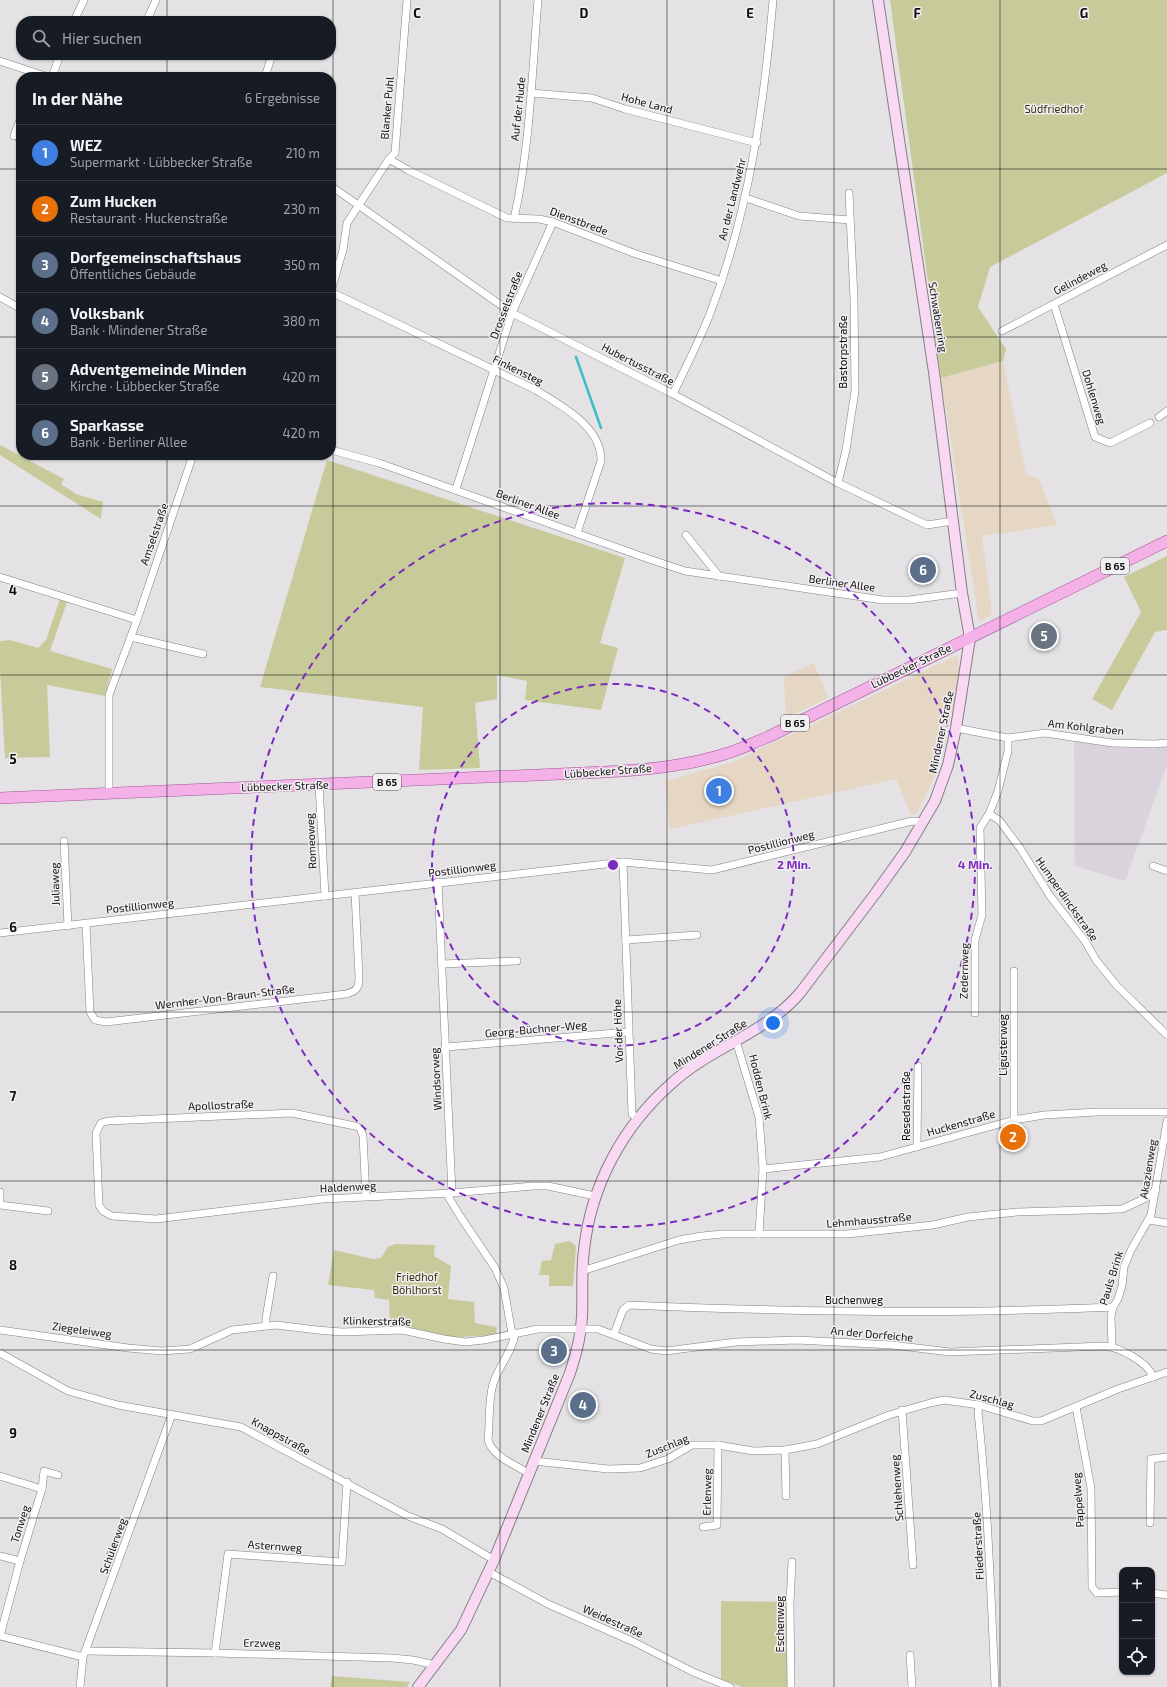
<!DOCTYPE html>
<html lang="de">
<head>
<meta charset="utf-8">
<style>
	body { margin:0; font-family:"Exo 2",sans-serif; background:#20242c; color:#f1f3f6 }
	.controls { position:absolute; right:12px; bottom:12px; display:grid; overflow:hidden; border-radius:8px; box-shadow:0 1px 3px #0004 }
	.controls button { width:36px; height:36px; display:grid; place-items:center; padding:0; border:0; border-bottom:1px solid #363941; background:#171b24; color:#f1f3f6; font:20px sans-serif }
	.you { position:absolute; left:773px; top:1023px; width:14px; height:14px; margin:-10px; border:3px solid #fff; border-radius:50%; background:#1a73e8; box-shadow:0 0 0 6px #1a73e833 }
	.badge { display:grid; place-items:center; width:26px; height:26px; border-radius:50%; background:#8c9099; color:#fff; font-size:13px; font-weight:700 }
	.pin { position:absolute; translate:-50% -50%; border:2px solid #fff; box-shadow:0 1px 4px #0006 }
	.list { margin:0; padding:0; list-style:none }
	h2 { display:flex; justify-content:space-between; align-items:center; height:52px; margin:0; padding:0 16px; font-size:17px }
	h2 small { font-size:13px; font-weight:400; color:#9ea1a6 }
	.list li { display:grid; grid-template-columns:26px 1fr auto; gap:12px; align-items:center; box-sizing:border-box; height:56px; padding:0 16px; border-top:1px solid #363941 }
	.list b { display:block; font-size:15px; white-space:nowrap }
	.list p { margin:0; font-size:13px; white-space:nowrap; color:#9ea1a6 }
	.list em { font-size:13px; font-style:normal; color:#9ea1a6 }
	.icon { flex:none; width:22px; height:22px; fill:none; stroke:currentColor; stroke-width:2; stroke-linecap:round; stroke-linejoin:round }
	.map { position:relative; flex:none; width:1167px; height:1687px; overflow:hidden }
	.search { position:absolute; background:#171b24; box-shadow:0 1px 3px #0004; left:16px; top:16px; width:320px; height:44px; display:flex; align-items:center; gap:10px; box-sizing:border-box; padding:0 14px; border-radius:16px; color:#9ea1a6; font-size:15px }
	.panel { position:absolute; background:#171b24; box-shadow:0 1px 3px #0004; left:16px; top:72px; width:320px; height:388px; border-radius:16px }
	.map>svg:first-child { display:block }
	.commercial { fill:#e6d7c5 }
	.built { fill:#dad3dc }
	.green { fill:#c7cb9a }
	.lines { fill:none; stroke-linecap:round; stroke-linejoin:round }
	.stream { stroke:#3dbdc6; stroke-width:2.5 }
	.street-casing { stroke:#828082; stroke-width:8 }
	.secondary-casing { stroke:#828082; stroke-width:12 }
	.primary-casing { stroke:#9f5793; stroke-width:12 }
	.street { stroke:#fff; stroke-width:7 }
	.secondary { stroke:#f9d8f4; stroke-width:10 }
	.primary { stroke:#f4b1e8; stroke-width:11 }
	.grid { fill:none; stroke:#111011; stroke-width:1; stroke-opacity:0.55 }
	.ring { fill:none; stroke:#7b2cbf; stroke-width:2; stroke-dasharray:7 5 }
	.labels { text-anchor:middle; stroke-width:3; stroke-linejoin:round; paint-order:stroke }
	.shield { fill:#f2eff2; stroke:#545354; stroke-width:1 }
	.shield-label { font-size:10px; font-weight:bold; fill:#111011 }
	.street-label { font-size:11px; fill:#111011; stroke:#f2eff2 }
	.park-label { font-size:11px; fill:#2f310b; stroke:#f2eff2 }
	.grid-label { font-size:13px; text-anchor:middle; font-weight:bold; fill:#111011; stroke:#f2eff2; stroke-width:3; stroke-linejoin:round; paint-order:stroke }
	.centre { fill:#7b2cbf; stroke:#f2eff2; stroke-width:2 }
	.ring-label { font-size:12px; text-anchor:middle; font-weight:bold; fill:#7b2cbf; stroke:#f2eff2; stroke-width:3; stroke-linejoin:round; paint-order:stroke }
</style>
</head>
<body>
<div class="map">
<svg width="1167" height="1687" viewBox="0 0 1167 1687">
	<rect width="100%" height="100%" fill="#e4e2e5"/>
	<g class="commercial">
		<polygon points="1003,361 1026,475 1039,479 1057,525 982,536 992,615 979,622 941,378"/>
		<polygon points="958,655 959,674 955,697 937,771 917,813 911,815 896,779 670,829 665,781 733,762"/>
		<polygon points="814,663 828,698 786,718 784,677"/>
	</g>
	<polygon class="built" points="1074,741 1122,748 1167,747 1167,765 1125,881 1075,866"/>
	<g class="green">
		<polygon points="890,0 1167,0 1167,173 990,267 978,307 1006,349 1003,361 941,378"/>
		<polygon points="0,445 64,479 61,484 76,494 103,502 101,519 0,455"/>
		<polygon points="327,460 625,558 600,643 618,648 601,710 525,700 527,681 497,675 497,699 475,703 480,768 419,770 423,707 260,687"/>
		<polygon points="1167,556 1167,630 1155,632 1112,710 1092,699 1141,612 1124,577"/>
		<polygon points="60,599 67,602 50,651 112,669 105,696 47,685 50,757 5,758 0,669 0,641 10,640 38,648 46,640"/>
		<polygon points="570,1241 576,1246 573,1286 549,1286 549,1275 539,1275 542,1261 551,1260 555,1244"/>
		<polygon points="395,1244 435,1245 434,1256 451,1266 448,1299 474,1302 475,1323 497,1327 496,1335 460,1337 443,1336 417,1329 390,1326 389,1300 375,1298 374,1290 328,1285 334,1250 373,1259 381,1258 388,1247"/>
		<polygon points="721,1601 787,1602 788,1687 742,1687 721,1679"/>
		<polygon points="332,1676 410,1682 407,1687 330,1687"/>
	</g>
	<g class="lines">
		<polyline class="stream" points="576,357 601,428"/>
		<g class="street-casing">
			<g id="street">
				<polyline points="147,20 156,0"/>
				<polyline points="74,21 84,0"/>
				<polyline points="0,61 48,77"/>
				<polyline points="52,77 60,55"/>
				<polyline points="265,77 272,55"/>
				<polyline points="531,93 592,98 625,109 757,143"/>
				<polyline points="14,136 21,117"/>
				<polyline points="389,159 408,170 507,218 539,219 553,222 636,254 722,281"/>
				<polyline points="331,186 512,313 673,394 838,483 927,525 953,521"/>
				<polyline points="746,198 799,216 850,220"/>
				<path d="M514 219C530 147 532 73 538 0"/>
				<polyline points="331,291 343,250 347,223 389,159 395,153 407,0"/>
				<path d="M331 292 536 390C562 406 602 427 601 461L577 533"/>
				<polyline points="0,297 21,309"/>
				<polyline points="1054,304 1095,437 1110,443 1150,423"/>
				<polyline points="1002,331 1167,245"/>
				<path d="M673 394C686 366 700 340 711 311 749 211 764 106 773 0"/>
				<polyline points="1159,417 1167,411"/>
				<polyline points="331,450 379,463 649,559 685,571 883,600 909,600 962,593"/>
				<polyline points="838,483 846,450 855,391 854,299 849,193"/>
				<polyline points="456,489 512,313 553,222"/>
				<polyline points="686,535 719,576"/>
				<polyline points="0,577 137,620"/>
				<polyline points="131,637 203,654"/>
				<polyline points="956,728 1008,738 1045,733 1112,743 1154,744 1167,743"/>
				<polyline points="319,784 325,896"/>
				<polyline points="109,793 109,695 137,620 193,455"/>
				<polyline points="989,814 999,820 1020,848 1050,896 1085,941 1096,960 1117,986 1167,1035"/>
				<polyline points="64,841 68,926"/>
				<polyline points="623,862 632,1114 637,1118"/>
				<polyline points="1153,866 1167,871"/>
				<polyline points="438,882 452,1193"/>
				<path d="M86 924 90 1012 95 1020 106 1022 346 994C357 991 359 988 359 977L355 893"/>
				<polyline points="0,933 623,862 712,870 912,821 923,822"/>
				<polyline points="626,940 697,935"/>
				<polyline points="442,964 517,961"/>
				<polyline points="975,1013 975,940 982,915 980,828 989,814 998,791 1008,751 1008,738"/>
				<polyline points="736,1041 759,1117 763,1169 759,1234"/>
				<polyline points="446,1047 628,1032"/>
				<polyline points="1014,1120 1014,971"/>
				<polyline points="917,1147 918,1066"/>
				<polyline points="763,1169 880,1157 1014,1120 1044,1115 1098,1112 1167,1112"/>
				<polyline points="0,1192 0,1201"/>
				<polyline points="448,1193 449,1198 460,1216 495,1268 504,1288 512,1334"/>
				<polyline points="366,1197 363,1136 360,1128 355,1126 292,1113 108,1121 101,1123 96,1133 99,1205 103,1211 112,1216 156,1219 323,1199 452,1193 533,1186 548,1186 595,1196"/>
				<polyline points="0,1205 48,1211"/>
				<polyline points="1149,1220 1167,1223"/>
				<polyline points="582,1271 679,1240 702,1236 723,1234 847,1234 933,1225 968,1217 1017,1212 1122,1209 1146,1198 1156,1190"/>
				<polyline points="266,1325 266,1318 273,1276"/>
				<path d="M0 1330 128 1348 162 1351 190 1349 232 1330 276 1325 317 1330 342 1332 402 1330 444 1339 465 1342 484 1340 538 1329H598L651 1349 666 1351 736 1342 797 1340 892 1345 950 1352 1104 1346C1119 1347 1148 1362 1153 1377"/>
				<path d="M515 1333C513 1351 498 1367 493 1384 488 1402 490 1422 488 1440 493 1457 514 1464 528 1473"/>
				<path d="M614 1334 623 1310 629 1305C748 1310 867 1313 986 1311 1028 1310 1071 1309 1113 1307"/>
				<polyline points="1112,1347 1111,1316 1113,1307 1118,1299 1122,1286 1124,1267 1131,1250 1151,1215 1167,1121"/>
				<polyline points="0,1353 68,1391 118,1405 241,1427 408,1516 442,1529 494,1560"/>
				<path d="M979 1405 978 1412C988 1504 991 1595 995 1687"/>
				<polyline points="1076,1407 1091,1488 1092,1587 1097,1593 1122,1592"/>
				<polyline points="902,1410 913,1565"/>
				<polyline points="785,1450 786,1496"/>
				<polyline points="534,1461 608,1469 640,1468 668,1459 692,1445 718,1445 753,1451 785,1450 817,1444 889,1415 930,1403 944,1400 979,1405 1033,1421 1041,1421 1118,1389 1167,1372"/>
				<polyline points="58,1475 44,1471 42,1489 20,1561 0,1636 83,1657"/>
				<polyline points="0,1476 42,1489"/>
				<polyline points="1150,1523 1151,1459 1167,1457"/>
				<polyline points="703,1527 717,1525 718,1445"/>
				<polyline points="0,1556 20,1561"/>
				<polyline points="489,1572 548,1604 634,1642 693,1672 730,1687"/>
				<polyline points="1152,1593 1167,1595"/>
				<polyline points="87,1651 215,1653 392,1658 413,1660 435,1665"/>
				<polyline points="215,1653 228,1554 342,1562 347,1482"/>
				<polyline points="910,1655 912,1687"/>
				<polyline points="80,1687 83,1657 172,1414"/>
				<polyline points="791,1687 790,1603 792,1562"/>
			</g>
		</g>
		<g class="secondary-casing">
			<path id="secondary" d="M418 1687 461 1630 494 1560 570 1373C576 1355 581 1336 582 1317 583 1295 581 1272 584 1250 591 1185 623 1126 672 1083 711 1047 765 1034 800 993L875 894 905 852 935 801 948 765 956 728 970 638 962 593 934 372 878 0"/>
		</g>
		<g class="primary-casing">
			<path id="primary" d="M0 798 604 772C646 770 688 766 728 753 742 749 755 742 768 737L1167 541"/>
		</g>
		<use href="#street" class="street"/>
		<use href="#secondary" class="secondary"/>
		<use href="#primary" class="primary"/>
	</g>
	<path class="grid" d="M167 0V21M333 0V1687M500 0V1687M667 0V1687M834 0V1687M1000 0V1687M167 55V77M0 169H21M331 169H1167M0 337H21M331 337H1167M167 455V1687M0 506H1167M0 675H1167M0 844H1167M0 1012H1167M0 1181H1167M0 1350H1167M0 1518H1167"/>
	<g class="ring">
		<circle cx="613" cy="865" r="181"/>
		<circle cx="613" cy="865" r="362"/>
	</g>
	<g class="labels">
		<g class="shield">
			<rect x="1101" y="558" width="28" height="16" rx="3"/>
			<rect x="781" y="715" width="28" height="16" rx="3"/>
			<rect x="373" y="774" width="28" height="16" rx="3"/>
		</g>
		<g class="shield-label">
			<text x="1115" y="570">B 65</text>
			<text x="795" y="727">B 65</text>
			<text x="387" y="786">B 65</text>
		</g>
		<g class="street-label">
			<text transform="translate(647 103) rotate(15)" y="4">Hohe Land</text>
			<text transform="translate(387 108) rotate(-85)" y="4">Blanker Puhl</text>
			<text transform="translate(518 109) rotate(-84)" y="4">Auf der Hude</text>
			<text transform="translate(732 199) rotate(-76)" y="4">An der Landwehr</text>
			<text transform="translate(579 221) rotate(20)" y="4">Dienstbrede</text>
			<text transform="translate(1080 278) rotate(-28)" y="4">Gelindeweg</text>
			<text transform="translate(506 305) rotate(-69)" y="4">Drosselstraße</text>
			<text transform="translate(938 317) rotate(81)" y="4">Schwabenring</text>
			<text transform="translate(843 352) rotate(-90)" y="4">Bastorpstraße</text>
			<text transform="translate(638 364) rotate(27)" y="4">Hubertusstraße</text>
			<text transform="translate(518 370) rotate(26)" y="4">Finkensteg</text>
			<text transform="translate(1094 397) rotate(73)" y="4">Dohlenweg</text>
			<text transform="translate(528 504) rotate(20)" y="4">Berliner Allee</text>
			<text transform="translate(154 534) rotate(-71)" y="4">Amselstraße</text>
			<text transform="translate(842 583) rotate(8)" y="4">Berliner Allee</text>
			<text transform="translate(911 666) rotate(-26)" y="4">Lübbecker Straße</text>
			<text transform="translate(1086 727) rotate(6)" y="4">Am Kohlgraben</text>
			<text transform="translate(941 732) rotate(-78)" y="4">Mindener Straße</text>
			<text transform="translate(608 771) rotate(-4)" y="4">Lübbecker Straße</text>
			<text transform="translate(285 786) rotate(-2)" y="4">Lübbecker Straße</text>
			<text transform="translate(311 841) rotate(-93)" y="4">Romeoweg</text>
			<text transform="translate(781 842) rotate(-14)" y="4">Postillionweg</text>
			<text transform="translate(462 869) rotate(-7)" y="4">Postillionweg</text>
			<text transform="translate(55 884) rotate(-92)" y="4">Juliaweg</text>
			<text transform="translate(1067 899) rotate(55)" y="4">Humperdinckstraße</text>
			<text transform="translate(140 906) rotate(-6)" y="4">Postillionweg</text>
			<text transform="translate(964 971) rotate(-89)" y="4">Zedernweg</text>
			<text transform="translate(225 997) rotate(-7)" y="4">Wernher-Von-Braun-Straße</text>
			<text transform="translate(536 1029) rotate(-5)" y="4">Georg-Büchner-Weg</text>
			<text transform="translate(618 1031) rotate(-92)" y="4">Vor der Höhe</text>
			<text transform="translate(710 1044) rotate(-32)" y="4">Mindener Straße</text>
			<text transform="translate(1003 1045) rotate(-90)" y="4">Ligusterweg</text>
			<text transform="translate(436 1079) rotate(-93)" y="4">Windsorweg</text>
			<text transform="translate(761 1087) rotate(76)" y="4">Hodden Brink</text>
			<text transform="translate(221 1105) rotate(-2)" y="4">Apollostraße</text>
			<text transform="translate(906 1106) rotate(-90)" y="4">Resedastraße</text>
			<text transform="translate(961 1123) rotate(-16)" y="4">Huckenstraße</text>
			<text transform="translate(1148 1169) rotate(-81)" y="4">Akazienweg</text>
			<text transform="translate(348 1187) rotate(-3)" y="4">Haldenweg</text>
			<text transform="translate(869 1220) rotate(-5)" y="4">Lehmhausstraße</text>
			<text transform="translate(1111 1278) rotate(-73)" y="4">Pauls Brink</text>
			<text x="854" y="1304">Buchenweg</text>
			<text transform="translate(377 1321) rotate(1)" y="4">Klinkerstraße</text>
			<text transform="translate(82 1330) rotate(8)" y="4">Ziegeleiweg</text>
			<text transform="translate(872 1334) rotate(5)" y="4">An der Dorfeiche</text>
			<text transform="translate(992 1399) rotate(15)" y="4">Zuschlag</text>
			<text transform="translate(540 1413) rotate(-68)" y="4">Mindener Straße</text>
			<text transform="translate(281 1436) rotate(29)" y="4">Knappstraße</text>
			<text transform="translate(667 1446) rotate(-22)" y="4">Zuschlag</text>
			<text transform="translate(897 1488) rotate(-94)" y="4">Schlehenweg</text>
			<text transform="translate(707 1492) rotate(-89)" y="4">Erlenweg</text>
			<text transform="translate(1078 1500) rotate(-94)" y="4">Pappelweg</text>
			<text transform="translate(20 1524) rotate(-72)" y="4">Tonweg</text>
			<text transform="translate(113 1546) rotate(-70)" y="4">Schülerweg</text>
			<text transform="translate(275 1546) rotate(4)" y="4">Asternweg</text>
			<text transform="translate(978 1546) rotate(-93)" y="4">Fliederstraße</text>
			<text transform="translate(613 1621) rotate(24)" y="4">Weidestraße</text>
			<text transform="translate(780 1624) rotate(-90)" y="4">Eschenweg</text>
			<text transform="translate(262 1643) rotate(1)" y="4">Erzweg</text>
		</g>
		<g class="park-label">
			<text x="1054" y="113">Südfriedhof</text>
			<text x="417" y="1281">Friedhof<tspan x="417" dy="13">Böhlhorst</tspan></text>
		</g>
	</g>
	<g class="grid-label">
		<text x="417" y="18">C</text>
		<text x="584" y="18">D</text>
		<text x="750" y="18">E</text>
		<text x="917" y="18">F</text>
		<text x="1084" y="18">G</text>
		<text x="13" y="595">4</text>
		<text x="13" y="764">5</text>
		<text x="13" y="932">6</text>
		<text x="13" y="1101">7</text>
		<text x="13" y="1270">8</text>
		<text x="13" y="1438">9</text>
	</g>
	<circle cx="613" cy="865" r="6" class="centre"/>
	<g class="ring-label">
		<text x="794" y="869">2 Min.</text>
		<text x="975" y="869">4 Min.</text>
	</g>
</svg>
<div class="controls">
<button>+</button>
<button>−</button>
<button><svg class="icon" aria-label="locate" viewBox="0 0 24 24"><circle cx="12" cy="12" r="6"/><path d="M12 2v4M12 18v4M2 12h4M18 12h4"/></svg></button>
</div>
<div class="you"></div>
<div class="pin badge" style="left:719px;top:791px;background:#3f7fe0">1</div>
<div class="pin badge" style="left:1013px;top:1137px;background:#e8710a">2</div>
<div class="pin badge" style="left:554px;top:1351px;background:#5c6f8a">3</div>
<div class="pin badge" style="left:583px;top:1405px;background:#5c6f8a">4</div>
<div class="pin badge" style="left:1044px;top:636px;background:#6b7280">5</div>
<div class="pin badge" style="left:923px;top:570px;background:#5c6f8a">6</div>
<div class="search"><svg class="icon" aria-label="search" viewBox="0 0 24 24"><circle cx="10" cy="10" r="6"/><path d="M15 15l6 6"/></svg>Hier suchen</div>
<section class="panel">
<h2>In der Nähe<small>6 Ergebnisse</small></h2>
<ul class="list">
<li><span class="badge" style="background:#3f7fe0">1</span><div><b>WEZ</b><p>Supermarkt · Lübbecker Straße</p></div><em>210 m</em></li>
<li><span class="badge" style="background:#e8710a">2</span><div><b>Zum Hucken</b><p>Restaurant · Huckenstraße</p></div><em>230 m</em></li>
<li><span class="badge" style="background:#5c6f8a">3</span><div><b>Dorfgemeinschaftshaus</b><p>Öffentliches Gebäude</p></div><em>350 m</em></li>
<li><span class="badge" style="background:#5c6f8a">4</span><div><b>Volksbank</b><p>Bank · Mindener Straße</p></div><em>380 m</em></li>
<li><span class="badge" style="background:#6b7280">5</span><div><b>Adventgemeinde Minden</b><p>Kirche · Lübbecker Straße</p></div><em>420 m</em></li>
<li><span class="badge" style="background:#5c6f8a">6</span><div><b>Sparkasse</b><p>Bank · Berliner Allee</p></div><em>420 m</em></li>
</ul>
</section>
</div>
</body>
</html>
